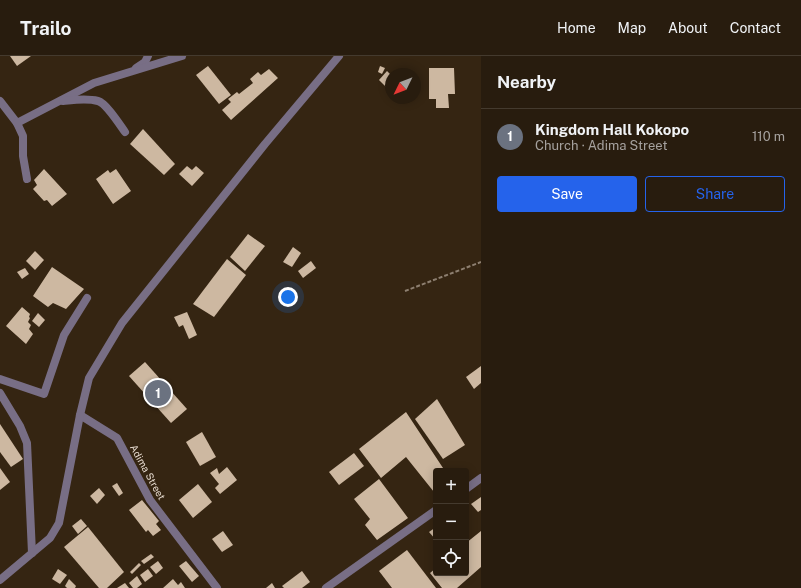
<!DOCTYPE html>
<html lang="en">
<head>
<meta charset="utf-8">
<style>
	body { margin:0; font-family:"Public Sans",sans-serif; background:#302517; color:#f1f3f6 }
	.controls { position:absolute; right:12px; bottom:12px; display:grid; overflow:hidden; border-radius:4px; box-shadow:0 2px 10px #0003 }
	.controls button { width:36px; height:36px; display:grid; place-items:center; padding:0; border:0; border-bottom:1px solid #443a2e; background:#281c0e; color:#f1f3f6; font:20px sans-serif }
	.compass { position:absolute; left:385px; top:12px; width:36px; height:36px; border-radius:50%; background:#281c0e; box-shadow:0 2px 10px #0003; rotate:227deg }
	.you { position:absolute; left:288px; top:241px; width:14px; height:14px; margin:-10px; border:3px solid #fff; border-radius:50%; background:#1a73e8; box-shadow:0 0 0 6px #1a73e833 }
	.badge { display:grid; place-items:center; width:26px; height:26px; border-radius:50%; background:#2563eb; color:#fff; font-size:13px; font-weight:700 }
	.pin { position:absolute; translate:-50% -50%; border:2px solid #fff; box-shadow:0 1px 4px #0006 }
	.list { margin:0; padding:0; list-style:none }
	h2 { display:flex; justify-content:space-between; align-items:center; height:52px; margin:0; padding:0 16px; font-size:17px }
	h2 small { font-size:13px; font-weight:400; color:#a5a19e }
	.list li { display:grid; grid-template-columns:26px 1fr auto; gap:12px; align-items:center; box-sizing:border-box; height:56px; padding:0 16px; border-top:1px solid #443a2e }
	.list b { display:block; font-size:15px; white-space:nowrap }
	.list p { margin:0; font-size:13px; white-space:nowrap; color:#a5a19e }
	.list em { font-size:13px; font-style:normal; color:#a5a19e }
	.actions { display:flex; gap:8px; padding:12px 16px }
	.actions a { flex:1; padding:9px 0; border:1px solid #2563eb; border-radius:4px; text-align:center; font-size:14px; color:#2563eb }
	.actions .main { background:#2563eb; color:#fff }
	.icon { flex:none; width:22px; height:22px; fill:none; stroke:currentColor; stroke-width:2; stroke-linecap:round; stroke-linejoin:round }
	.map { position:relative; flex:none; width:481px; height:532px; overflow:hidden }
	header { display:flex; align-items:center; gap:24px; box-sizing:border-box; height:56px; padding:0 20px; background:#281c0e; border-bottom:1px solid #443a2e }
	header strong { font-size:19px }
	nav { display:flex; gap:22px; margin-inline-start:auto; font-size:14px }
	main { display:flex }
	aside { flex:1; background:#281c0e }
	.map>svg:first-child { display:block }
	.building { fill:#cdb8a1 }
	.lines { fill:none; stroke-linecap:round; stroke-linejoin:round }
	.path { stroke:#8d7f70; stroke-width:2; stroke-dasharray:4 2; stroke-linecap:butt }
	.minor { stroke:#786e85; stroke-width:8 }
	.labels { text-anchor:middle; stroke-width:4; stroke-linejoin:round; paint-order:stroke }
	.street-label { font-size:10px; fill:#e8ddd2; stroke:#352512 }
</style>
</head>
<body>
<header>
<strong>Trailo</strong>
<nav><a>Home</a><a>Map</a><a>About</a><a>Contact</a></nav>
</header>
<main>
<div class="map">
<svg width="481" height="532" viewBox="0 0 481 532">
	<rect width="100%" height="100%" fill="#352512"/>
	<g class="building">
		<polygon points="10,0 31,0 17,10"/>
		<polygon points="208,10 231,39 219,48 196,19"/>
		<polygon points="380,10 385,12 382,18 378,16"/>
		<polygon points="429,12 454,12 455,38 448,38 449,52 436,52 436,43 429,43"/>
		<polygon points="269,13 278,22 231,64 222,54 231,46 228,43 237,36 239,38 253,27 250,23 258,16 261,19"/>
		<polygon points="387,15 391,19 391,25 386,31 379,24"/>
		<polygon points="143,73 175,108 164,119 130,88"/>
		<polygon points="187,110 192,114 196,110 204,117 192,130 179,118"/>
		<polygon points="44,113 67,138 52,150 47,144 44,145 33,133 37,129 34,124"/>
		<polygon points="116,113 131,135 113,148 96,123 108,114 110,117"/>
		<polygon points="248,178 265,190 245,215 230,201"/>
		<polygon points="293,191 301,197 292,211 283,206"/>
		<polygon points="35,195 44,204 35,214 26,205"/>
		<polygon points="227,203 246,219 214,261 193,248"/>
		<polygon points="311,205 316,212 303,222 298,215"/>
		<polygon points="52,211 84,233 66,253 53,247 48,251 33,240"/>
		<polygon points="25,212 29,218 22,223 17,216"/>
		<polygon points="22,251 30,258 29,261 30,262 28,266 31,269 29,273 33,278 26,288 6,270"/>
		<polygon points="187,256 197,279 189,283 183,269 179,271 174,261"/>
		<polygon points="38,257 45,264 39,271 32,265"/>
		<polygon points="145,306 187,353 171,367 129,320"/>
		<polygon points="481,310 481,327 474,333 466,321"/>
		<polygon points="437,343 465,389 443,403 415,363"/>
		<polygon points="406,356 445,415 436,415 436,434 434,436 406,401 381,422 359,393"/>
		<polygon points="0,368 23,403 11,411 0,396"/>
		<polygon points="202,376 216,401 200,410 186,386"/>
		<polygon points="354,397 364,410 339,429 329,416"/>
		<polygon points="227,411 237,424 220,438 215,432 219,428 210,417 217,412 219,418"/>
		<polygon points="0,412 10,426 0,434"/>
		<polygon points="379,423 408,462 377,484 365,469 370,463 354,443"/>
		<polygon points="117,427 123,437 119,440 112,430"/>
		<polygon points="198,428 212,446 193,462 179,444"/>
		<polygon points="99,432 105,439 97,448 90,440"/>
		<polygon points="481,441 481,454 478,456 471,448"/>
		<polygon points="142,444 159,465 156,468 161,474 153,480 148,474 146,476 129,454"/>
		<polygon points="81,463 87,470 78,478 72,470"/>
		<polygon points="88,471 124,516 107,532 99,532 64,491"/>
		<polygon points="436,471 436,484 429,476"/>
		<polygon points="223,475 233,489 222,496 212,483"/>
		<polygon points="481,475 481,511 457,532 442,532 430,517 436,512 436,517 466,517 466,487"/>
		<polygon points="407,494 436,532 392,532 379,515"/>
		<polygon points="151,498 154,501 144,508 141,505"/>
		<polygon points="158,505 163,512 156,518 150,511"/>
		<polygon points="186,505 199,520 192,526 179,510"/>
		<polygon points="139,507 141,509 132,518 130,516"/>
		<polygon points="58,513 67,519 60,528 52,523"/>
		<polygon points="148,513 153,520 145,526 140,519"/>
		<polygon points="302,515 310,526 302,532 284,532 282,530"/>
		<polygon points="137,520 142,528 137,532 133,532 129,527"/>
		<polygon points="69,523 76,530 75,532 67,532 65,530"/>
		<polygon points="173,523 178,529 181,526 185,532 163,532"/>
		<polygon points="125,527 129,532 117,532"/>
		<polygon points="272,527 275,532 266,532"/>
	</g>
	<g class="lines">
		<polyline class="path" points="405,235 481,206"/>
		<g class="minor">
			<polyline points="136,12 145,6 148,0"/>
			<polyline points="0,45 17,67 94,27 182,0"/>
			<path d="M63 45C74 44 86 42 98 45 106 47 120 69 125 76"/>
			<polyline points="17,67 23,80 23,100 27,123"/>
			<polyline points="0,323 44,338 64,279 87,242"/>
			<polyline points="0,337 20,370 27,387 32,497"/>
			<polyline points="80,359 117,382 150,444 217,532"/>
			<polyline points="466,433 481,422"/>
			<polyline points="0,524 50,482 59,467 80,359 89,322 122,267 265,88 339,0"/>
			<polyline points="326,532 436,454"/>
		</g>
	</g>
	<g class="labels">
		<g class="street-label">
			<text transform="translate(148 416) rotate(61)" y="4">Adima Street</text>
		</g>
	</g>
</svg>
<div class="controls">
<button>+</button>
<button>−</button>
<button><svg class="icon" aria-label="locate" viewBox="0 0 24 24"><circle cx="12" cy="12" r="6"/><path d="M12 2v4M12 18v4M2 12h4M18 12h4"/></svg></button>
</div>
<svg class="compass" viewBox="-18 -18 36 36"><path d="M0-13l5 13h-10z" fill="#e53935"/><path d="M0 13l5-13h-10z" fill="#a5a19e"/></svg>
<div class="you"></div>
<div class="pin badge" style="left:158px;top:337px;background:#6b7280">1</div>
</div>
<aside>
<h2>Nearby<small></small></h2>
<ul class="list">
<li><span class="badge" style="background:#6b7280">1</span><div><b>Kingdom Hall Kokopo</b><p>Church · Adima Street</p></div><em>110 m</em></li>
</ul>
<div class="actions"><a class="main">Save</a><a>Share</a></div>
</aside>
</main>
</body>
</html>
